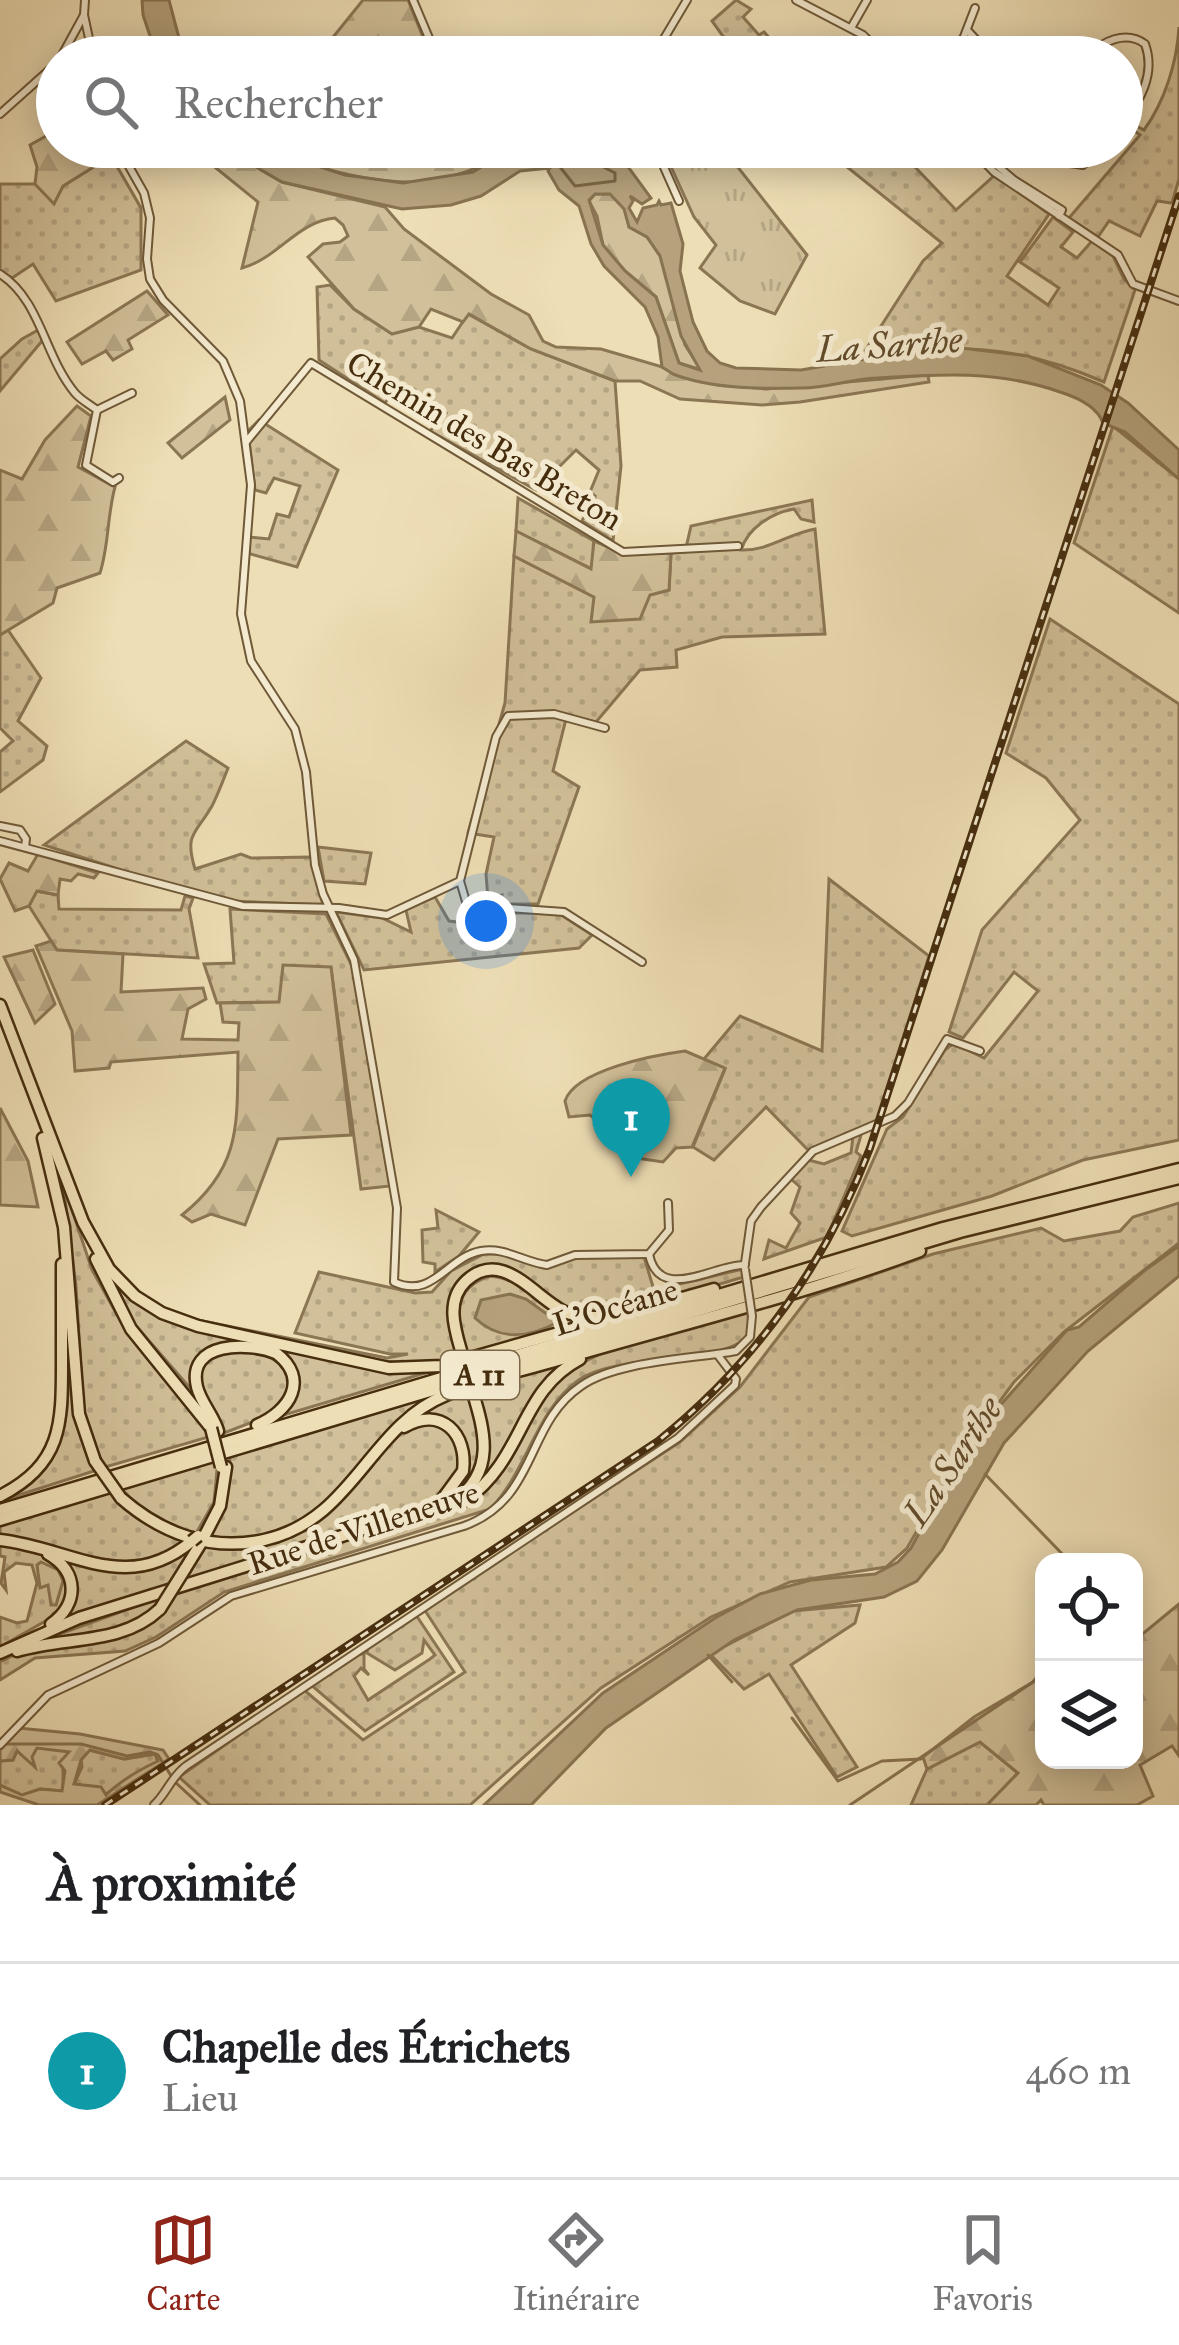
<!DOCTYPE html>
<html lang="fr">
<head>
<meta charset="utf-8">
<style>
	body { margin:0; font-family:"IM FELL Great Primer",serif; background:#f2f2f2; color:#202124 }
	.controls { position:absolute; right:36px; bottom:36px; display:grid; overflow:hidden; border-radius:24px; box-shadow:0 6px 30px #0003 }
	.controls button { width:108px; height:108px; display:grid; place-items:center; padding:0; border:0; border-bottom:3px solid #e0e0e0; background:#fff; color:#202124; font:60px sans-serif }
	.you { position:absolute; left:486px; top:921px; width:42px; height:42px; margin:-30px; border:9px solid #fff; border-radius:50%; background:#1a73e8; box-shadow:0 0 0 18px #1a73e833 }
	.badge { display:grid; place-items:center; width:78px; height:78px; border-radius:50%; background:#8f2418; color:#fff; font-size:39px; font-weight:700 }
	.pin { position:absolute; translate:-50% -99px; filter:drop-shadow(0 3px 6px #0008) }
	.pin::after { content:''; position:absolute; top:63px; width:42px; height:36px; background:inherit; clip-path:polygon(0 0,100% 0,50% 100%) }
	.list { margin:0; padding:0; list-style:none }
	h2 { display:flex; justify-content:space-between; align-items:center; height:156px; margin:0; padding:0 48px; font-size:51px }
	h2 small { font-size:39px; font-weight:400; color:#757577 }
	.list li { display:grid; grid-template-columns:78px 1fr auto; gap:36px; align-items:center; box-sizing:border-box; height:216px; padding:0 48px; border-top:3px solid #e0e0e0 }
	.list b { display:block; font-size:45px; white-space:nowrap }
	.list p { margin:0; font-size:39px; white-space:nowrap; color:#757577 }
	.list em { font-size:39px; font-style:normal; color:#757577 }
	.icon { flex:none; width:66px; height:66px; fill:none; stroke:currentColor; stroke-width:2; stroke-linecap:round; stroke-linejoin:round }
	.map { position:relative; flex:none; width:1179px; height:1805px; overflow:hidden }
	.search { position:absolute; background:#fff; box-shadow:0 6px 30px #0003; left:36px; right:36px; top:36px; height:132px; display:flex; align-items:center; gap:30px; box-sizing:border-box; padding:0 42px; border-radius:66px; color:#757577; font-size:45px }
	.sheet { height:372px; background:#fff }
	nav { display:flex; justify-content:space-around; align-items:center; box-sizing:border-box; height:168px; border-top:3px solid #e0e0e0; background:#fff; font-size:33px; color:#757577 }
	nav a { display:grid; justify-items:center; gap:6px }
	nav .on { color:#8f2418 }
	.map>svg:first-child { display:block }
	.grass { fill:url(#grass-dots); stroke:#8b7654; stroke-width:3 }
	.forest { fill:url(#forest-firs); stroke:#8b7654; stroke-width:3; fill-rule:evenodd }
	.park { fill:url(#park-tufts); stroke:#8b7654; stroke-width:3 }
	.water { fill:#b5a27c; stroke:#887350; stroke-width:3; fill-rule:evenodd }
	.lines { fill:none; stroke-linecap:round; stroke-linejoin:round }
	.shore { stroke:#7d6845; stroke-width:3 }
	.stream { stroke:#887350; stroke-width:3 }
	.minor-casing { stroke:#6f5938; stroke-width:10 }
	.highway-casing { stroke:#452d0e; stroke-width:15 }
	.minor { stroke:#f4eacf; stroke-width:6 }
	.highway { stroke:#eedeb5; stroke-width:10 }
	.rail-casing { stroke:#452d0e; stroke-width:8 }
	.rail { stroke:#f4eacf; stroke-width:3; stroke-dasharray:9; stroke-linecap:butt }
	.minor-bridge-casing { stroke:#6f5938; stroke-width:10; stroke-linecap:butt }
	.highway-bridge-casing { stroke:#452d0e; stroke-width:15; stroke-linecap:butt }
	.minor-bridge { stroke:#f4eacf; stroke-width:6 }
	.highway-bridge { stroke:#eedeb5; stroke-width:10 }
	.labels { text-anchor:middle; stroke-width:10; stroke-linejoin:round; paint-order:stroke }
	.shield { fill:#f4eacf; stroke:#7a6648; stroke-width:3 }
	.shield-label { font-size:30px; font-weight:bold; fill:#452d0e }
	.street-label { font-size:33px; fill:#452d0e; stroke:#f4eacf }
	.water-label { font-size:36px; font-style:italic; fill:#614a2a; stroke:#f4eacf }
</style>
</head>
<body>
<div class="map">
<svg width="1179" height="1805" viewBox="0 0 1179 1805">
	<defs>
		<pattern id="grass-dots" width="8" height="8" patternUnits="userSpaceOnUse" patternTransform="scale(3)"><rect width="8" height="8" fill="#d1c099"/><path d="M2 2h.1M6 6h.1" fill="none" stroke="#b5a583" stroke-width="1.8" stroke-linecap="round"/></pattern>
		<pattern id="forest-firs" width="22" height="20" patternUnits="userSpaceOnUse" patternTransform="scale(3)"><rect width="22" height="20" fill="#d1c099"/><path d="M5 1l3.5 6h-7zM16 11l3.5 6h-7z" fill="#b5a583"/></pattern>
		<pattern id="park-tufts" width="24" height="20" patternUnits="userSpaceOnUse" patternTransform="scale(3)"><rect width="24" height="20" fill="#d1c099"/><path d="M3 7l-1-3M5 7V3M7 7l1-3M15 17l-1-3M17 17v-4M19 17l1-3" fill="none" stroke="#b5a583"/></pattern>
	</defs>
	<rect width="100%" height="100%" fill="#eedeb5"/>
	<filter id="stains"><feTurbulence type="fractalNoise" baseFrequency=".00167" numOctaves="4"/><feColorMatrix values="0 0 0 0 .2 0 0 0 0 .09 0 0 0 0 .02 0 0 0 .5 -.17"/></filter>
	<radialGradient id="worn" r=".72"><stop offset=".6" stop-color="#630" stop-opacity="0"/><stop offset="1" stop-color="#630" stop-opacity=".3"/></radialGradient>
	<g class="grass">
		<polygon points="736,0 751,9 743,17 759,35 764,32 773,42 778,38 788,48 775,57 738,57 712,21"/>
		<path d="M1179 27V179L1172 203 1157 201 1140 236 1109 221 1098 237 1069 218 1140 135 1126 125 1129 122 1144 130C1165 101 1177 62 1179 27Z"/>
		<path d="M868 147H896L956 210 995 175 1049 214 1007 276 1048 305 1059 288 1020 262 1053 217 1073 232 1061 247 1077 258 1092 241 1113 256 1124 279 1135 290 1104 382C1012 342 959 345 861 357L923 261 942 243 847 167Z"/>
		<polygon points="111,156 141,208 141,270 56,301 33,264 12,278 0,271 0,184 35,184 54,203 63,186"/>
		<polygon points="330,285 354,309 392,334 419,327 452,338 468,314 531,349 615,381 621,466 613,541 582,521 595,496 590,492 599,470 576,450 536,490 430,431 446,413 399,383 385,403 319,360 317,287"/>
		<polygon points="40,329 42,341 0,391 0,359 22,339"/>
		<polygon points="259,420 338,470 297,567 247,553 249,537 269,539 277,514 289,517 300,486 274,478 266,493 255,490 248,431"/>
		<polygon points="1113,426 1179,479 1179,613 1074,543"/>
		<polygon points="518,498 594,541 592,569 516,531"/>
		<path d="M812 500 814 522 801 519 794 509C771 513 748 528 741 550 769 551 787 534 815 529L825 634 722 637 676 650 677 667 640 670 596 722 567 715 553 771 579 787 538 904H502V895L488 899 486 874 494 837 468 833 505 703 514 556 594 597 650 595 669 590 671 553 685 552 691 526Z"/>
		<polygon points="1050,619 1179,704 1179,1140 1083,1160 992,1196 852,1236 842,1231 887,1129 903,1117 945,1050 954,1043 984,1058 1038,991 1014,972 963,1038 949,1032 982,930 1080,820 1046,778 1006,753"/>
		<polygon points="8,630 41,678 18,721 47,746 43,760 0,792 0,752 13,741 0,728 0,635"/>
		<path d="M186 741 228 768C223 781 218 794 212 806 196 834 184 833 195 869L241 854 251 858 311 857 323 905 230 901 186 891 44 845Z"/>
		<polygon points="318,847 371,853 365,884 324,881"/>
		<polygon points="829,879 929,956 877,1123 808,1150 766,1107 714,1160 693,1147 725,1069 704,1059 740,1016 822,1051"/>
		<polygon points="36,891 58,895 59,909 181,910 185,896 193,898 189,909 198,958 57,950 29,906"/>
		<polygon points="435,897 449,921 466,923 465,908 494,913 558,913 592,935 579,948 364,970 336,912 382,918 411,932 406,910"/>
		<polygon points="230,909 326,914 353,968 390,1186 361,1189 331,968 279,1002 217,1003 204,964 234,963"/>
		<polygon points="861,1135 856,1152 861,1156 827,1237 764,1259 769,1240 786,1248 800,1223 791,1213 800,1187 791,1179 808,1160 824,1164 851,1153 853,1136"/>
		<polygon points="63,1183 92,1270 121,1322 212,1436 102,1468 84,1419 76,1286"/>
		<polygon points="1179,1203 1179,1243 1064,1332 1014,1382 965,1448 907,1548 886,1567 790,1582 711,1617 601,1688 470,1805 210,1805 179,1777 304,1690 363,1740 465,1672 424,1609 680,1442 740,1387 809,1297 933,1254 1041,1228 1064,1241 1120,1231 1133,1217"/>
		<polygon points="436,1210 479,1232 459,1256 435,1272 435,1264 423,1262 422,1230 438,1228"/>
		<path d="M484 1254H500L544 1268 572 1258 644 1257 654 1290 743 1269 744 1277C706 1287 604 1323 571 1310 549 1301 531 1280 510 1268L460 1281C441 1309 448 1328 459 1358 391 1378 255 1333 183 1317L387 1358 408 1354H390L295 1333 319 1272 415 1293 432 1292 451 1271Z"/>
		<polygon points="100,1264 150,1310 332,1358 442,1368 284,1415 298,1380 260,1345 200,1358 197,1396 131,1320"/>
		<path d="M491 1276C523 1279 550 1311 583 1322L466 1357C458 1323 448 1288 491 1276Z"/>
		<path d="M748 1309 749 1335C724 1366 621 1352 580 1379 536 1409 527 1472 490 1509L224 1592 156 1637 125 1651 35 1658 0 1680V1662L14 1655 128 1633 175 1591 465 1504C499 1479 515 1434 539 1399 579 1344 685 1328 748 1309Z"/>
		<path d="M66 1311 73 1406 97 1470 0 1501C7 1497 17 1493 25 1488 82 1447 66 1373 66 1311Z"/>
		<path d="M242 1349C270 1356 289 1360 290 1392L273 1414 224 1433C214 1411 199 1394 201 1368L217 1353Z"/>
		<path d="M572 1359C521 1387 530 1428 500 1464 495 1471 485 1478 478 1484 494 1451 485 1422 475 1389Z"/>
		<polygon points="447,1391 430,1399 310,1520 256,1540 207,1538 229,1479 230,1457"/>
		<path d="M469 1391C482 1437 489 1463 452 1498 474 1471 476 1431 438 1416L407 1421 441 1401Z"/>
		<polygon points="434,1422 456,1436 462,1465 439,1500 180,1583 204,1544 294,1532 404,1431 418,1423"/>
		<polygon points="218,1459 214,1502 195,1535 148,1514 117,1490"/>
		<path d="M112 1491 189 1541C138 1587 58 1552 0 1539V1526Z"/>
		<polygon points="198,1543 173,1585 62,1620 75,1594 55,1555 119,1572"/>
		<polygon points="0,1544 47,1556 67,1578 69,1594 56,1615 0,1647 0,1617 17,1623 27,1621 37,1583 32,1565 16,1563 4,1572 6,1590 1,1583 5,1557 0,1556"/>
		<polygon points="167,1595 143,1622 85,1637 46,1639"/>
		<polygon points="860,1605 855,1623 791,1665 857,1767 837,1777 769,1674 744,1689 710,1654 793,1611"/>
		<polygon points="416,1615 454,1672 365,1731 311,1685 358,1654 364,1654 364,1669 369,1675 361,1668 354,1676 368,1700 430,1659 435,1655 424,1640 422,1653 395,1670 367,1653 368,1647"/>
		<polygon points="980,1742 1018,1773 987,1805 911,1805 927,1769"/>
		<polygon points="37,1747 70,1751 63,1761 63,1791 40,1789 22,1796 0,1785 0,1761 13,1760 17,1750 31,1757"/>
		<polygon points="89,1750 124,1759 155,1754 158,1762 104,1795 93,1787 74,1784 82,1767 81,1760"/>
	</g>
	<g class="forest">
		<polygon points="363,0 408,0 431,57 317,57"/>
		<polygon points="57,130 57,147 109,147 111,156 63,186 54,204 35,184 37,167 30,145"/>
		<path d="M190 147H222L282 182 385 207 404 229 491 294 529 315 543 341 556 347 601 349 724 385 766 389 928 375 929 382 800 402 762 405 680 399 640 381H615L531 349 469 314 463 322 431 309 419 327 392 334 354 309 308 257 323 244 340 242 348 236 343 225 335 218C298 221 277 259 242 268L258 202Z"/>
		<path d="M259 147H513C450 191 394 188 322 168 301 162 279 157 259 147Z"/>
		<polygon points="595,194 611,194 625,209 629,227 647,237 663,260 685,345 701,370 679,363 656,297 625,271 603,245 597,216 589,201"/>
		<polygon points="147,291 168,315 128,340 132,349 113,360 106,351 82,364 67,342"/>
		<polygon points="225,397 230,420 182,458 168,443"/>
		<path d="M77 406 91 416 78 467 115 487C107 516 109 545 100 573L57 588 53 603 0 635V470L22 479 45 440Z"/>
		<polygon points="516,531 591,569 594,541 623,554 671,553 669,590 650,595 640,619 591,622 594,597 514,556"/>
		<polygon points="38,854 98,873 94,878 78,874 71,881 60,879 58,895 37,891 29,906 15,911 0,879 9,863 28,871"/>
		<path d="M51 941 57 950 123 954 121 992 203 988 206 999 188 1009 182 1039 238 1040 239 1023 223 1022 220 1003 279 1002 283 965 331 967 351 1135 278 1139 245 1225 211 1214 192 1222 182 1215C242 1167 237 1124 238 1052L111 1062 109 1068 75 1071 72 1031 36 946Z"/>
		<polygon points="33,950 55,1004 35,1023 4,957"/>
		<path d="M685 1051 725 1068 692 1147 676 1148 663 1162 630 1157 617 1136 590 1115 569 1117 565 1101C575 1070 655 1055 685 1051Z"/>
		<polygon points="0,1108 28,1161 38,1207 0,1205"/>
		<polygon points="41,1562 58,1570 63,1581 56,1605 51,1605 48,1585 40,1588 37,1565"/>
		<polygon points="1179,1604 1179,1756 1172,1746 1140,1765 1153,1796 1137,1805 1044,1805 1041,1800 1036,1805 987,1805 1018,1773 980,1742 927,1769 923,1757 974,1717 1033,1682 1044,1668 1044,1760 1134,1760 1134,1641"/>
		<path d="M18 1728 80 1734 163 1750 169 1759 97 1805H39L0 1792V1785L22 1795 40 1789 62 1791 65 1771 59 1763 69 1752 37 1748 32 1757 35 1767 17 1751 13 1760 0 1761V1750ZM90 1750 124 1759 155 1754 158 1761C139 1770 120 1781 106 1795L101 1787 74 1784 81 1760Z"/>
	</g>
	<polygon class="park" points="662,147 722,147 807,255 775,314 740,301 700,268 716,245 694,217"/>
	<g class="water">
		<polygon points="142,0 169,0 184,57 157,57 143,15"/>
		<path d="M222 147H259L345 175 403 183 473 172 513 147H586L626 164 651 198 642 204 630 196 633 201 629 208 637 222 643 208 657 205 659 201 661 205 671 203 683 244 680 271 693 322 707 351 720 363 736 368 801 370 901 353 961 348 1028 356 1101 385 1128 403 1179 450V479L1125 432 1103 423C1097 406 1076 397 1060 392 998 370 939 374 876 378 851 379 827 388 802 388 761 389 711 389 673 374L662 367 658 337 645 307 604 266 591 244 579 206 559 190 548 171 550 168 520 171 481 196 451 205 402 209 282 182ZM610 194 624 209 629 227 647 237 660 256 681 336 700 370 679 363 656 297 625 271 603 245 589 200 595 194Z"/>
		<polygon points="1179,1246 1179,1276 1088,1351 1004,1443 942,1550 917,1581 884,1597 797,1610 734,1640 606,1728 531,1805 484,1805 603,1693 715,1618 760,1594 811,1580 875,1574 898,1562 911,1548 960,1458 988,1419 1067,1330 1079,1327 1144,1271"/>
		<path d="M510 1294 526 1299 558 1322C529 1338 499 1341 475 1318L481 1300Z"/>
	</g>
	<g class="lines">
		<polyline class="shore" points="518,147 523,157 553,158 575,186 615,181 615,173 592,161 587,147"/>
		<g class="stream">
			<polyline points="985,1474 1070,1562"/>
			<polyline points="708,1655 732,1682"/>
			<polyline points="792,1718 838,1781 882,1761 921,1759"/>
			<polyline points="4,1744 81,1744 127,1756 150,1752 158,1755 175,1782 200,1805"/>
			<polyline points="850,1805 1033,1682 1044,1670"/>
		</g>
		<g class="minor-casing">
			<g id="minor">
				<polyline points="413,0 437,57"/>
				<polyline points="796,0 863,35 886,57"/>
				<polyline points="84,15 93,57"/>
				<polyline points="851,28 867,0"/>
				<polyline points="968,31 992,57"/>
				<polyline points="61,57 84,15 85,0"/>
				<polyline points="653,57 687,0"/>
				<polyline points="928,57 963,39 975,8"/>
				<path d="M1087 57C1102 41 1126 30 1145 44 1156 74 1140 101 1122 125"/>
				<polyline points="0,114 57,63"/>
				<path d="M118 147 144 193 150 218 147 259 150 279 163 300 223 361 240 401 251 485 241 614 251 661 295 729 306 772 315 865 323 894 354 960 397 1208 394 1282C433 1300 447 1257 481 1251 506 1247 523 1262 547 1265L575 1255 649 1254 669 1230 668 1203"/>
				<polyline points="655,147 679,201"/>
				<polyline points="970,147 994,172 1118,255 1133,284 1179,301"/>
				<polyline points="1047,147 1070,163 1083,165 1103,147"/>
				<polyline points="981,159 987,157 1014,180 1057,207 1062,210 1059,216"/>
				<path d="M0 274C41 300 44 356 75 393 81 400 89 404 97 410L86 465 113 482 119 478"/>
				<polyline points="97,410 132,393"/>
				<polyline points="246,442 311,363 623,552 738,546"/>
				<polyline points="0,826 20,830 26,839 25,847"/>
				<polyline points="0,841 243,906 339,908 387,915 460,881 496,737 508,716 554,714 605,728"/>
				<polyline points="460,881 467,905 564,912 642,962"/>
				<path d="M649 1254C659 1305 717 1263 745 1265"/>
				<polyline points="745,1263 751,1221 761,1207 813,1151 895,1116 908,1103 947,1039 980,1051"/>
				<path d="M0 1745 48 1695 159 1643 231 1596 464 1526C539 1498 524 1425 581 1386 616 1361 692 1359 736 1351L750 1337 752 1316"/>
				<path d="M154 1805C167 1793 171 1777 186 1766L678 1438 735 1385 736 1379 717 1354"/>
			</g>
		</g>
		<g class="highway-casing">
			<g id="highway">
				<polyline points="0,1005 83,1222 109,1269 135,1296 162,1313 198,1326 389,1368 442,1366 714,1289"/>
				<polyline points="43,1138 64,1227 79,1414 95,1461"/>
				<polyline points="96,1259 131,1329 211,1428"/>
				<path d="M462 1354C455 1330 445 1301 466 1281 503 1246 536 1300 567 1313 576 1316 586 1317 596 1317"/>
				<path d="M404 1427C441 1405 468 1434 463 1471L441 1501"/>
				<path d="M218 1431C214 1416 201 1403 197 1387 186 1341 249 1342 276 1353 310 1379 290 1411 257 1425"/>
				<path d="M0 1496C63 1464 62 1423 62 1360 62 1328 62 1296 62 1264"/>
				<path d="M121 1498C161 1533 210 1552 264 1540 354 1520 368 1427 446 1395 485 1378 528 1369 569 1357 686 1323 805 1294 920 1251"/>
				<path d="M466 1500C525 1458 519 1391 580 1359"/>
				<polyline points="0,1510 943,1228 1179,1169"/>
				<polyline points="0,1520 960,1232 1179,1178"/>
				<polyline points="204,1537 220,1506 226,1467"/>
				<path d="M0 1540C72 1548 126 1596 192 1541"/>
				<path d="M48 1554C79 1572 79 1604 51 1624"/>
				<polyline points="185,1569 201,1543"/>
				<path d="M17 1651C66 1636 121 1646 160 1609"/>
				<path d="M0 1653 79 1618 454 1501C496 1472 485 1432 472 1390"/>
			</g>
		</g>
		<use href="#minor" class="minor"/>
		<use href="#highway" class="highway"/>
		<g class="rail-casing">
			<path id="rail" d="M105 1805 658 1441C756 1362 825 1266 870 1148L1179 196"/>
		</g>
		<use href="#rail" class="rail"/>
		<g class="minor-bridge-casing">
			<polyline id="minor-bridge" points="745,1269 752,1316"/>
		</g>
		<g class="highway-bridge-casing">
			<g id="highway-bridge">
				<polyline points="462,1354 472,1390"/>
				<polyline points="211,1428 221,1467"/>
				<polyline points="95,1461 121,1498"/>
				<polyline points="192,1541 198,1536"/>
				<polyline points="160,1609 185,1569"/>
			</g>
		</g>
		<use href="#minor-bridge" class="minor-bridge"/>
		<use href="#highway-bridge" class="highway-bridge"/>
	</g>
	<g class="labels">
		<rect class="shield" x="441" y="1351" width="78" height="48" rx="9"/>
		<g class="shield-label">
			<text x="480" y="1385">A 11</text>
		</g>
		<g class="street-label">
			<text transform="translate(485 440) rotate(31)" y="12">Chemin des Bas Breton</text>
			<text transform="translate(615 1306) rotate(-17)" y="12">L’Océane</text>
			<text transform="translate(363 1527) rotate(-18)" y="12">Rue de Villeneuve</text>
		</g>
		<g class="water-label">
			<text transform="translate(889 344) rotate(-4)" y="13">La Sarthe</text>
			<text transform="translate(952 1461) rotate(-56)" y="13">La Sarthe</text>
		</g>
	</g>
	<rect width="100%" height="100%" filter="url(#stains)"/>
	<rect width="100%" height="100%" fill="url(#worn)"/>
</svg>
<div class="controls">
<button><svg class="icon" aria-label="locate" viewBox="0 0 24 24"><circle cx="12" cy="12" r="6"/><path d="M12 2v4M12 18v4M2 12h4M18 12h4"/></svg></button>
<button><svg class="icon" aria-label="layers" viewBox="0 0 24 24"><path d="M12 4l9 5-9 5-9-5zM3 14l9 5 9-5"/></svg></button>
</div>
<div class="you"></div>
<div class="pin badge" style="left:631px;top:1177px;background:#0f9aa8">1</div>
<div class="search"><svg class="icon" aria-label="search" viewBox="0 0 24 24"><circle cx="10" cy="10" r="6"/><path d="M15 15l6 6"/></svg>Rechercher</div>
</div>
<section class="sheet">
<h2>À proximité<small></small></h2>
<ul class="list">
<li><span class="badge" style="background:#0f9aa8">1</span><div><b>Chapelle des Étrichets</b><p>Lieu</p></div><em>460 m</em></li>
</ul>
</section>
<nav>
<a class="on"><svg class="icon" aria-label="map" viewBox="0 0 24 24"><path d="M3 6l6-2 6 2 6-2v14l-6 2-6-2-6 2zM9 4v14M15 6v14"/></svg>Carte</a>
<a><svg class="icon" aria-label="directions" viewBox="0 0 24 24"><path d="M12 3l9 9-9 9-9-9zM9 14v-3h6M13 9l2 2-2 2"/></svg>Itinéraire</a>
<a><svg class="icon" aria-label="saved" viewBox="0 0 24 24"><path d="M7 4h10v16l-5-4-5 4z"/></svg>Favoris</a>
</nav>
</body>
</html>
